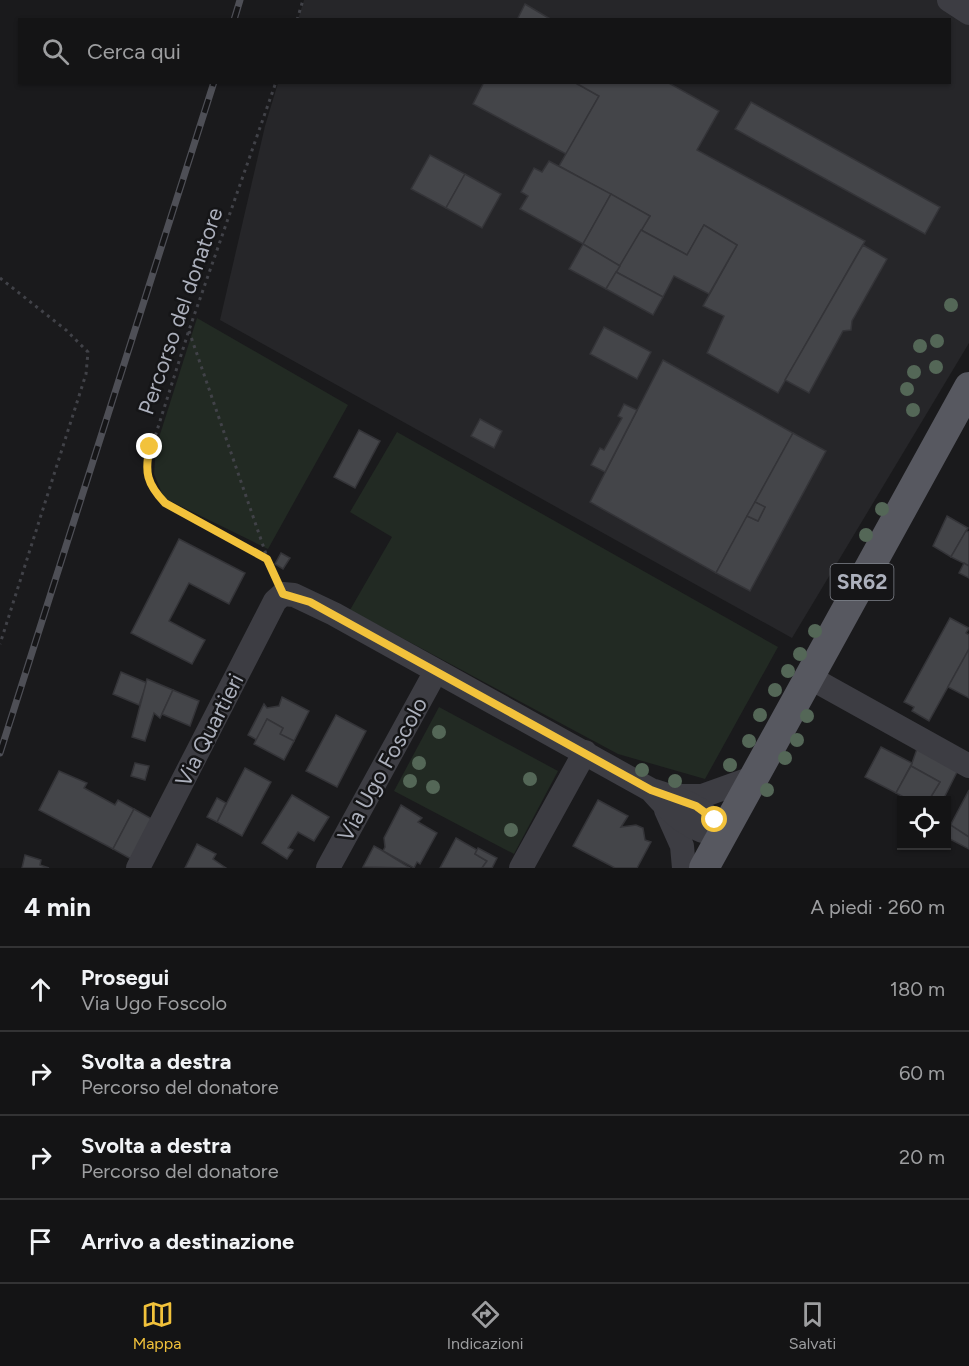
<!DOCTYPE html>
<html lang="it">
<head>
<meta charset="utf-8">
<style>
	body { margin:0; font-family:Figtree,sans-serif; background:#1d1d1e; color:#f1f3f6 }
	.controls { position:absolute; right:18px; bottom:18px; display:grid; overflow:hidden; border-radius:0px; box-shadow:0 2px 4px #0004 }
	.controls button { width:54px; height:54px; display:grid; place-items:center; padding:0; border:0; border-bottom:2px solid #333334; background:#141415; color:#f1f3f6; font:30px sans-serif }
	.stop { position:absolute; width:18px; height:18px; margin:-14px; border:4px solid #f2c23b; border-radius:50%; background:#fff }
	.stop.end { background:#f2c23b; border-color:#fff; box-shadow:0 2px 6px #0008 }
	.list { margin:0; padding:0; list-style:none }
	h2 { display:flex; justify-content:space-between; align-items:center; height:78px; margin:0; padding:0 24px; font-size:26px }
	h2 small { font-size:20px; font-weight:400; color:#9d9ea0 }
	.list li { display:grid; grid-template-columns:39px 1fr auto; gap:18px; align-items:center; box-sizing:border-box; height:84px; padding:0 24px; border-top:2px solid #333334 }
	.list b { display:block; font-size:22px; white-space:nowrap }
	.list p { margin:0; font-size:20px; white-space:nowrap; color:#9d9ea0 }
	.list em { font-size:20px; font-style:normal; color:#9d9ea0 }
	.icon { flex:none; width:33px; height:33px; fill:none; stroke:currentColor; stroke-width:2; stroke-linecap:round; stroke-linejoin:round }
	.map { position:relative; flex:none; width:969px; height:868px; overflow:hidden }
	.search { position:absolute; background:#141415; box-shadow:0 2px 4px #0004; left:18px; right:18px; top:18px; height:66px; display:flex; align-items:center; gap:15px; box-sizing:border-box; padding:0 21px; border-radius:0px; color:#9d9ea0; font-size:22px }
	.sheet { height:414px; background:#141415 }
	nav { display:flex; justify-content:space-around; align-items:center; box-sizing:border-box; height:84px; border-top:2px solid #333334; background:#141415; font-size:16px; color:#9d9ea0 }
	nav a { display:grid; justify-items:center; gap:3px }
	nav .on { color:#f2c23b }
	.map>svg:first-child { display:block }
	.built { fill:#262629 }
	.green { fill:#222a23 }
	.building { fill:#444549; stroke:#343438; stroke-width:1.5 }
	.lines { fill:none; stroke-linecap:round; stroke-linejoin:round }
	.path { stroke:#414248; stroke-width:3; stroke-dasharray:3 4.5; stroke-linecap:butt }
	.minor { stroke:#3d3d43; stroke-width:24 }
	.major { stroke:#575860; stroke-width:30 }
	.rail-casing { stroke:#4e4f56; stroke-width:7 }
	.rail { stroke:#151517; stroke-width:4.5; stroke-dasharray:14; stroke-linecap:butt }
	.tree { fill:#546757 }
	.route { stroke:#f2c23b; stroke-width:8 }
	.labels { text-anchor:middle; stroke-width:5; stroke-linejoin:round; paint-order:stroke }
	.shield { fill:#151517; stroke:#7f828a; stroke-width:1.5 }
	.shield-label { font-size:21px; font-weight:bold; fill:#acb0bc }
	.street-label { font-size:22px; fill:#acb0bc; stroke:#151517 }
</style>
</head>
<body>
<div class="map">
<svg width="969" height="868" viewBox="0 0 969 868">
	<rect width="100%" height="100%" fill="#1a1a1c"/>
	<polygon class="built" points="304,0 969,0 969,343 792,638 220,320 265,126 278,83 950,82 950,20 298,19"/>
	<g class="green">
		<polygon points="197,318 348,405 268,549 164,498 154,474 156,447"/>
		<polygon points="397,432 778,647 705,779 618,754 350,610 392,537 350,512"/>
		<polygon points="439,707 558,771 514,854 394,791"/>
	</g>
	<g class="building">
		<polygon points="525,4 552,20 517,20"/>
		<polygon points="484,82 574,82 599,96 566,154 473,104"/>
		<polygon points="574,82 667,82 719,111 697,150 865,241 778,393 707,353 724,316 703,306 737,245 704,225 687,255 641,230 650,216 559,166 599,96"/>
		<polygon points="751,102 940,207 925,234 735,129"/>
		<polygon points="430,155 465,174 446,208 411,189"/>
		<polygon points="549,161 611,194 583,244 520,209 528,196 521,192 534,168 542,172"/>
		<polygon points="465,174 501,194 482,228 446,208"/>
		<polygon points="611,194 650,216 620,266 583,244"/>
		<polygon points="704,225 737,245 709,294 674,276 663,297 616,272 641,230 687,255"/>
		<polygon points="583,244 620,266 606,289 569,269"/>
		<polygon points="863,245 887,259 852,321 851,330 843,331 809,393 785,380"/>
		<polygon points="616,272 663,297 653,315 606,289"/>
		<polygon points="604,327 651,352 637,379 590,354"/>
		<polygon points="663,360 793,433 716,573 590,502"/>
		<polygon points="624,404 637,410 605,472 591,465 600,448 604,450 622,418 618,416"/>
		<polygon points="480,419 502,431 494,448 471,436"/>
		<polygon points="359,430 380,441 355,488 334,477"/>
		<polygon points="793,433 826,451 750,591 716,573 747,516 758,521 765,507 755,502"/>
		<polygon points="755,502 765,507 758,521 747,516"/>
		<polygon points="947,516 968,528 951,557 933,546"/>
		<polygon points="966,531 969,532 969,566 951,557"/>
		<polygon points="179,539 245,573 229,604 189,583 169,621 205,640 192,664 131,633"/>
		<polygon points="281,553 290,558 283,569 275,564"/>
		<polygon points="964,563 969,566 969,578 959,573"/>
		<polygon points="950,618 969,628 966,633 969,635 969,649 929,721 912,711 914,707 904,702"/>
		<polygon points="969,649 969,698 948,687"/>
		<polygon points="121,672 147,683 139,705 113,694"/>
		<polygon points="147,679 173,690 160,718 154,713 145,741 132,737"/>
		<polygon points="173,690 199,701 190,726 162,714"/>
		<polygon points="282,697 309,711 294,741 280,734 283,728 267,719 257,740 248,735 264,704 267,708 279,706"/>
		<polygon points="336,715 366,731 337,787 306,771"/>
		<polygon points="267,719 283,728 280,734 294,741 284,760 254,744"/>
		<polygon points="918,746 958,770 943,800 930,798 940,782 911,766"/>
		<polygon points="881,747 912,763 896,793 865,777"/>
		<polygon points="135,763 149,766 145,780 131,776"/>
		<polygon points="911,766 940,782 929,800 909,800 896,793"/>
		<polygon points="245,768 271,782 242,836 217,822"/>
		<polygon points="59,771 87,783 84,788 115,805 118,800 134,809 113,849 39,810"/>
		<polygon points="969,790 969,837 950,826"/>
		<polygon points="292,795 329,817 314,841 298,832 288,848 293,850 287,859 262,843"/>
		<polygon points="217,798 226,803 217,822 207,817"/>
		<polygon points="598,800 628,816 621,827 636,825 643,828 645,840 651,842 637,868 615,868 573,846"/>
		<polygon points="401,805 422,818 418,822 437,833 420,864 417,862 414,868 383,851 385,847 384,838"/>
		<polygon points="134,809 152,819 131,859 113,849"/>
		<polygon points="946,822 969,837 969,849 946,837"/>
		<polygon points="456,838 477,850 475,854 487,861 482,868 440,868"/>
		<polygon points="197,844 216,854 213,859 226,868 185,868"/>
		<polygon points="374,846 383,851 410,868 363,867"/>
		<polygon points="478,848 497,858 492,868 482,868 487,861 475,854"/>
		<polygon points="25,855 41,860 40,865 49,868 22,868"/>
	</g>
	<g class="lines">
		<g class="path">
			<polyline points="297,20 303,0"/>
			<polyline points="0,278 66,330 88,352 86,374 0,644"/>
			<polyline points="189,331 267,557"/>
			<polyline points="274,576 267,559 165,503 147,480 146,465 189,330 276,82"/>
		</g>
		<g class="minor">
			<polyline points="949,0 969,13"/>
			<polyline points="809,677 969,766"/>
			<polyline points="677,796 702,796 755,777"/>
			<polyline points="666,810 682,846 684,868"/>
			<path d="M138 868 275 601 283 594 294 595 334 614 651 790C680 799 709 807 722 835 690 832 672 814 651 790"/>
			<polyline points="328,868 436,671"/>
			<polyline points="521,868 585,752"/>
		</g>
		<polyline class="major" points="704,868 969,387"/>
		<g class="rail-casing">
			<g id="rail">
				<polyline points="234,20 240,0"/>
				<polyline points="0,753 214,82"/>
			</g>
		</g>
		<use href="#rail" class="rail"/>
	</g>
	<g class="tree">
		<circle cx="951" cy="305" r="7"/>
		<circle cx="937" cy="341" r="7"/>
		<circle cx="920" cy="346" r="7"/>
		<circle cx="936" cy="367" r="7"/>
		<circle cx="914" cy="372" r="7"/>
		<circle cx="907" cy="389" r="7"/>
		<circle cx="913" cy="410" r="7"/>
		<circle cx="882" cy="509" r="7"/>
		<circle cx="866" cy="535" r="7"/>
		<circle cx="842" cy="586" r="7"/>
		<circle cx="815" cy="631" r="7"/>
		<circle cx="800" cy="654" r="7"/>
		<circle cx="788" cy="671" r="7"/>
		<circle cx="775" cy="690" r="7"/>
		<circle cx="760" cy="715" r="7"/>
		<circle cx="807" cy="716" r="7"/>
		<circle cx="439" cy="732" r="7"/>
		<circle cx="797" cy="740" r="7"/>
		<circle cx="749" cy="741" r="7"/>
		<circle cx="785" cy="758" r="7"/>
		<circle cx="419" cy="763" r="7"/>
		<circle cx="730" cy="765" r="7"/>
		<circle cx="642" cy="770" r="7"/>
		<circle cx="530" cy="779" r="7"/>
		<circle cx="410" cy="781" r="7"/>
		<circle cx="675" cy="781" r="7"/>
		<circle cx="433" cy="787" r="7"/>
		<circle cx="767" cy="790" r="7"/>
		<circle cx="511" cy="830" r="7"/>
	</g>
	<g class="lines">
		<path class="route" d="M150 447C144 472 147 484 165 503L267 559 283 594 310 602 651 790 696 806 715 820"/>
	</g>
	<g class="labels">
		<rect class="shield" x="830.5" y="564" width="63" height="36" rx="4.5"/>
		<g class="shield-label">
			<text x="862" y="589">SR62</text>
		</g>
		<g class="street-label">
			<text transform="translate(180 311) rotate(-71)" y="8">Percorso del donatore</text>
			<text transform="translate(209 730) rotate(-63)" y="8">Via Quartieri</text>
			<text transform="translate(382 769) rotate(-61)" y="8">Via Ugo Foscolo</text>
		</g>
	</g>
</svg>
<div class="controls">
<button><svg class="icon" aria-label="locate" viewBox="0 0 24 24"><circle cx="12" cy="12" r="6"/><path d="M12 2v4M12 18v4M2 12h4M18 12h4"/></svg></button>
</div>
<div class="stop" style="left:715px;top:820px"></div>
<div class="stop end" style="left:150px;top:447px"></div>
<div class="search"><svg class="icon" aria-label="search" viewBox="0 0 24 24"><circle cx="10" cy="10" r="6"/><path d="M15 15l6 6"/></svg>Cerca qui</div>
</div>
<section class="sheet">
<h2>4 min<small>A piedi · 260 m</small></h2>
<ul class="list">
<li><svg class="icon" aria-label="ahead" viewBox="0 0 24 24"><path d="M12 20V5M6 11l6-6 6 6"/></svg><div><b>Prosegui</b><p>Via Ugo Foscolo</p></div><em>180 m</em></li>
<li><svg class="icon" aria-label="right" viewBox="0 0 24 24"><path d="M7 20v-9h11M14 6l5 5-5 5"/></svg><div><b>Svolta a destra</b><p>Percorso del donatore</p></div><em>60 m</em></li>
<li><svg class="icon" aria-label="right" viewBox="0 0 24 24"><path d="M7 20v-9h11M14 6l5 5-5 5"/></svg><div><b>Svolta a destra</b><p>Percorso del donatore</p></div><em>20 m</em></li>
<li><svg class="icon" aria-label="arrive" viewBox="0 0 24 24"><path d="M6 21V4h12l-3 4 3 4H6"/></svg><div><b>Arrivo a destinazione</b></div></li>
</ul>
</section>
<nav>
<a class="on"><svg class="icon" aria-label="map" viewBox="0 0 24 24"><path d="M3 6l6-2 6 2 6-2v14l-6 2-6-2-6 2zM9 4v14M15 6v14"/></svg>Mappa</a>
<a><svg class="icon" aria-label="directions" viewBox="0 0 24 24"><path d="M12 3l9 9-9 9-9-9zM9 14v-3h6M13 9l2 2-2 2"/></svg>Indicazioni</a>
<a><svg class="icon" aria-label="saved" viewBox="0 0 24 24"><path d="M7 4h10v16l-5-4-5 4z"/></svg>Salvati</a>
</nav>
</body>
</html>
